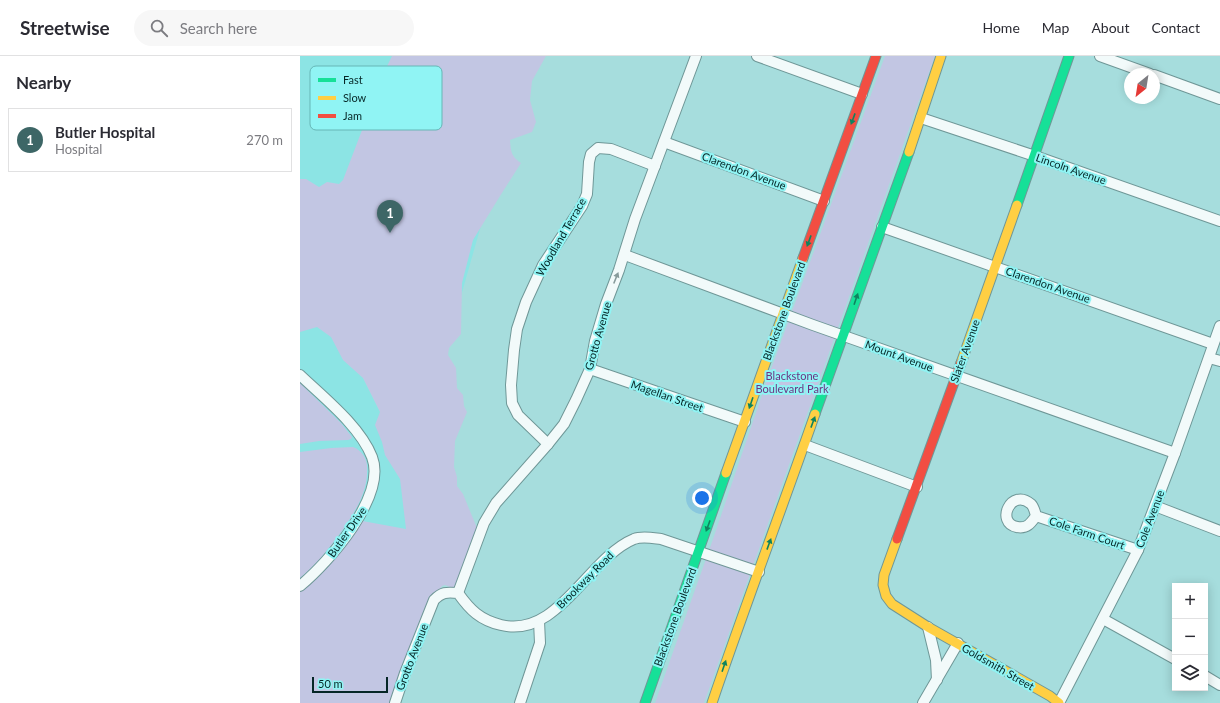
<!DOCTYPE html>
<html lang="en">
<head>
<meta charset="utf-8">
<style>
	body { margin:0; font-family:Lato,sans-serif; background:#f7f7f7; color:#2b2b33 }
	.controls { position:absolute; right:12px; bottom:12px; display:grid; overflow:hidden; border-radius:0px; box-shadow:0 2px 10px #0003 }
	.controls button { width:36px; height:36px; display:grid; place-items:center; padding:0; border:0; border-bottom:1px solid #e1e1e2; background:#fff; color:#2b2b33; font:20px sans-serif }
	.compass { position:absolute; left:824px; top:12px; width:36px; height:36px; border-radius:50%; background:#fff; box-shadow:0 2px 10px #0003; rotate:210deg }
	.scale { position:absolute; left:12px; bottom:10px; width:76px; box-sizing:border-box; padding-left:4px; border:2px solid #052626; border-top:0; font-size:11px; line-height:14px; white-space:nowrap; color:#052626; -webkit-text-stroke:3px #90f4f4; paint-order:stroke }
	.you { position:absolute; left:402px; top:442px; width:14px; height:14px; margin:-10px; border:3px solid #fff; border-radius:50%; background:#1a73e8; box-shadow:0 0 0 6px #1a73e833 }
	.badge { display:grid; place-items:center; width:26px; height:26px; border-radius:50%; background:#3d6666; color:#fff; font-size:13px; font-weight:700 }
	.pin { position:absolute; translate:-50% -33px; filter:drop-shadow(0 1px 2px #0008) }
	.pin::after { content:''; position:absolute; top:21px; width:14px; height:12px; background:inherit; clip-path:polygon(0 0,100% 0,50% 100%) }
	.list { margin:0; padding:0; list-style:none }
	h2 { display:flex; justify-content:space-between; align-items:center; height:52px; margin:0; padding:0 16px; font-size:17px }
	h2 small { font-size:13px; font-weight:400; color:#7c7c81 }
	.list li { display:grid; grid-template-columns:26px 1fr auto; gap:12px; align-items:center; box-sizing:border-box; height:64px; margin:0 8px 8px; padding:0 8px; border:1px solid #e1e1e2; border-radius:0px }
	.list b { display:block; font-size:15px; white-space:nowrap }
	.list p { margin:0; font-size:13px; white-space:nowrap; color:#7c7c81 }
	.list em { font-size:13px; font-style:normal; color:#7c7c81 }
	.icon { flex:none; width:22px; height:22px; fill:none; stroke:currentColor; stroke-width:2; stroke-linecap:round; stroke-linejoin:round }
	.map { position:relative; flex:none; width:920px; height:647px; overflow:hidden }
	header { display:flex; align-items:center; gap:24px; box-sizing:border-box; height:56px; padding:0 20px; background:#fff; border-bottom:1px solid #e1e1e2 }
	header strong { font-size:19px }
	nav { display:flex; gap:22px; margin-inline-start:auto; font-size:14px }
	.search { width:280px; height:36px; background:#f7f7f7; display:flex; align-items:center; gap:10px; box-sizing:border-box; padding:0 14px; border-radius:22px; color:#7c7c81; font-size:15px }
	main { display:flex }
	aside { flex:1; background:#fff }
	.map>svg:first-child { display:block }
	.built { fill:#8ce4e4 }
	.green { fill:#c2c6e3 }
	.lines { fill:none; stroke-linecap:round; stroke-linejoin:round }
	.street-casing { stroke:#6f9797; stroke-width:12 }
	.fast-casing { stroke:#6f9797; stroke-width:11 }
	.slow-casing { stroke:#6f9797; stroke-width:11 }
	.jam-casing { stroke:#6f9797; stroke-width:11 }
	.street { stroke:#f2fafa; stroke-width:10 }
	.fast { stroke:#16e098; stroke-width:9 }
	.slow { stroke:#ffcf43; stroke-width:9 }
	.jam { stroke:#f24e42; stroke-width:9 }
	.oneway { fill:#0e835f }
	.oneway2 { fill:#879b9b }
	.labels { text-anchor:middle; stroke-width:4; stroke-linejoin:round; paint-order:stroke }
	.street-label { font-size:11px; fill:#052626; stroke:#90f4f4 }
	.park-label { font-size:11px; fill:#6c3482; stroke:#90f4f4 }
	.key { fill:#90f4f4; stroke:#66b6b6; stroke-width:1 }
	.key-label { font-size:11px; fill:#052626 }
</style>
</head>
<body>
<header>
<strong>Streetwise</strong>
<div class="search"><svg class="icon" aria-label="search" viewBox="0 0 24 24"><circle cx="10" cy="10" r="6"/><path d="M15 15l6 6"/></svg>Search here</div>
<nav><a>Home</a><a>Map</a><a>About</a><a>Contact</a></nav>
</header>
<main>
<aside>
<h2>Nearby<small></small></h2>
<ul class="list">
<li><span class="badge">1</span><div><b>Butler Hospital</b><p>Hospital</p></div><em>270 m</em></li>
</ul>
</aside>
<div class="map">
<svg width="920" height="647" viewBox="0 0 920 647">
	<rect width="100%" height="100%" fill="#a6dddd"/>
	<polygon class="built" points="0,0 229,0 129,353 136,458 0,647"/>
	<g class="green">
		<path d="M92 0H246L232 25 230 44 236 66 232 76 210 84C211 96 211 100 221 107L200 140 173 184 162 227 161 278 149 292 148 299 156 312 157 332 163 339 164 350 167 356 155 385 154 411 157 421V430L163 438 179 477 157 534 145 529 142 530 134 541 94 647H0V526L57 464 106 473 100 423 85 399 82 386 75 369 80 356 63 322 43 304 31 281 17 271 0 276V123H6L19 131 27 126 39 128 43 124 67 61 65 48 71 43Z"/>
		<polygon points="585,0 635,0 404,647 355,647 413,483 466,327"/>
		<polygon points="0,327 41,367 52,381 51,383 48,384 19,385 0,388"/>
		<path d="M53 391C61 394 66 401 67 409 69 435 55 456 41 476 29 493 16 509 0 522V396L31 392Z"/>
	</g>
	<g class="lines">
		<g class="street-casing">
			<g id="street">
				<polyline points="457,0 562,38"/>
				<polyline points="800,0 850,18"/>
				<polyline points="854,19 920,43"/>
				<polyline points="621,62 735,100 920,165"/>
				<polyline points="364,86 524,145"/>
				<polyline points="582,171 913,288"/>
				<polyline points="325,199 513,269 875,397"/>
				<polyline points="909,302 920,305"/>
				<polyline points="290,313 445,366"/>
				<path d="M0 319C23 341 60 370 72 401 87 440 29 506 0 530"/>
				<polyline points="248,388 218,359 212,347 211,329 214,294 217,273 226,246 243,209 282,150 287,138 289,106 291,98 298,92 311,93 355,110"/>
				<polyline points="505,389 617,431"/>
				<polyline points="855,450 920,475"/>
				<path d="M736 460C731 467 727 473 717 471 695 467 711 431 731 448 734 451 735 456 736 460L838 494"/>
				<polyline points="158,537 184,467 196,447 248,388 264,368 276,344 290,313 295,285 306,248 319,214 335,163 396,0"/>
				<polyline points="803,563 875,603"/>
				<polyline points="628,571 636,604 637,624"/>
				<polyline points="905,620 920,629"/>
				<path d="M95 647 105 617 134 544C142 536 146 536 158 537 170 554 180 564 201 569 258 583 288 502 334 483 342 480 352 482 361 483L459 516"/>
				<polyline points="220,647 240,587 239,565"/>
				<polyline points="623,647 658,587"/>
				<polyline points="759,647 838,494 875,397 920,270"/>
			</g>
		</g>
		<g class="fast-casing">
			<g id="fast">
				<polyline points="717,149 769,0"/>
				<polyline points="515,358 609,96"/>
				<polyline points="345,647 426,417"/>
			</g>
		</g>
		<g class="slow-casing">
			<g id="slow">
				<polyline points="609,96 641,0"/>
				<polyline points="661,307 717,149"/>
				<polyline points="426,417 503,202"/>
				<polyline points="597,483 584,519 583,529 586,540 592,548 628,571 750,640 759,647"/>
				<path d="M412 647C445 550 481 455 515 358"/>
			</g>
		</g>
		<g class="jam-casing">
			<g id="jam">
				<polyline points="503,202 576,0"/>
				<polyline points="597,483 661,307"/>
			</g>
		</g>
		<use href="#street" class="street"/>
		<use href="#fast" class="fast"/>
		<use href="#slow" class="slow"/>
		<use href="#jam" class="jam"/>
	</g>
	<defs><path id="oneway-solid" d="M-6-.8H1V-3.2L6.5 0L1 3.2V.8H-6Z"/></defs>
	<g class="oneway">
		<use href="#oneway-solid" transform="translate(553 63) rotate(110)"/>
		<use href="#oneway-solid" transform="translate(509 185) rotate(110)"/>
		<use href="#oneway-solid" transform="translate(556 243) rotate(-71)"/>
		<use href="#oneway-solid" transform="translate(451 347) rotate(109)"/>
		<use href="#oneway-solid" transform="translate(513 366) rotate(-70)"/>
		<use href="#oneway-solid" transform="translate(408 470) rotate(110)"/>
		<use href="#oneway-solid" transform="translate(469 488) rotate(-70)"/>
		<use href="#oneway-solid" transform="translate(424 610) rotate(-71)"/>
	</g>
	<use class="oneway2" href="#oneway-solid" transform="translate(316 222) rotate(-68)"/>
	<g class="labels">
		<g class="street-label">
			<text transform="translate(771 113) rotate(19)" y="4">Lincoln Avenue</text>
			<text transform="translate(444 115) rotate(20)" y="4">Clarendon Avenue</text>
			<text transform="translate(261 181) rotate(-60)" y="4">Woodland Terrace</text>
			<text transform="translate(748 229) rotate(19)" y="4">Clarendon Avenue</text>
			<text transform="translate(484 255) rotate(-70)" y="4">Blackstone Boulevard</text>
			<text transform="translate(298 280) rotate(-74)" y="4">Grotto Avenue</text>
			<text transform="translate(665 295) rotate(-70)" y="4">Slater Avenue</text>
			<text transform="translate(599 300) rotate(20)" y="4">Mount Avenue</text>
			<text transform="translate(367 340) rotate(19)" y="4">Magellan Street</text>
			<text transform="translate(850 463) rotate(-69)" y="4">Cole Avenue</text>
			<text transform="translate(47 476) rotate(-55)" y="4">Butler Drive</text>
			<text transform="translate(787 477) rotate(19)" y="4">Cole Farm Court</text>
			<text transform="translate(285 524) rotate(-45)" y="4">Brookway Road</text>
			<text transform="translate(375 561) rotate(-70)" y="4">Blackstone Boulevard</text>
			<text transform="translate(112 601) rotate(-69)" y="4">Grotto Avenue</text>
			<text transform="translate(698 611) rotate(30)" y="4">Goldsmith Street</text>
		</g>
		<g class="park-label">
			<text x="492" y="324">Blackstone<tspan x="492" dy="13">Boulevard Park</tspan></text>
		</g>
	</g>
	<rect x="10" y="10" width="132" height="64" rx="6" class="key"/>
	<rect x="18" y="22" width="18" height="4" fill="#16e098"/>
	<rect x="18" y="40" width="18" height="4" fill="#ffcf43"/>
	<rect x="18" y="58" width="18" height="4" fill="#f24e42"/>
	<g class="key-label">
		<text x="43" y="28">Fast</text>
		<text x="43" y="46">Slow</text>
		<text x="43" y="64">Jam</text>
	</g>
</svg>
<div class="controls">
<button>+</button>
<button>−</button>
<button><svg class="icon" aria-label="layers" viewBox="0 0 24 24"><path d="M12 4l9 5-9 5-9-5zM3 14l9 5 9-5"/></svg></button>
</div>
<svg class="compass" viewBox="-18 -18 36 36"><path d="M0-13l5 13h-10z" fill="#e53935"/><path d="M0 13l5-13h-10z" fill="#7c7c81"/></svg>
<div class="scale">50 m</div>
<div class="you"></div>
<div class="pin badge" style="left:90px;top:177px">1</div>
</div>
</main>
</body>
</html>
